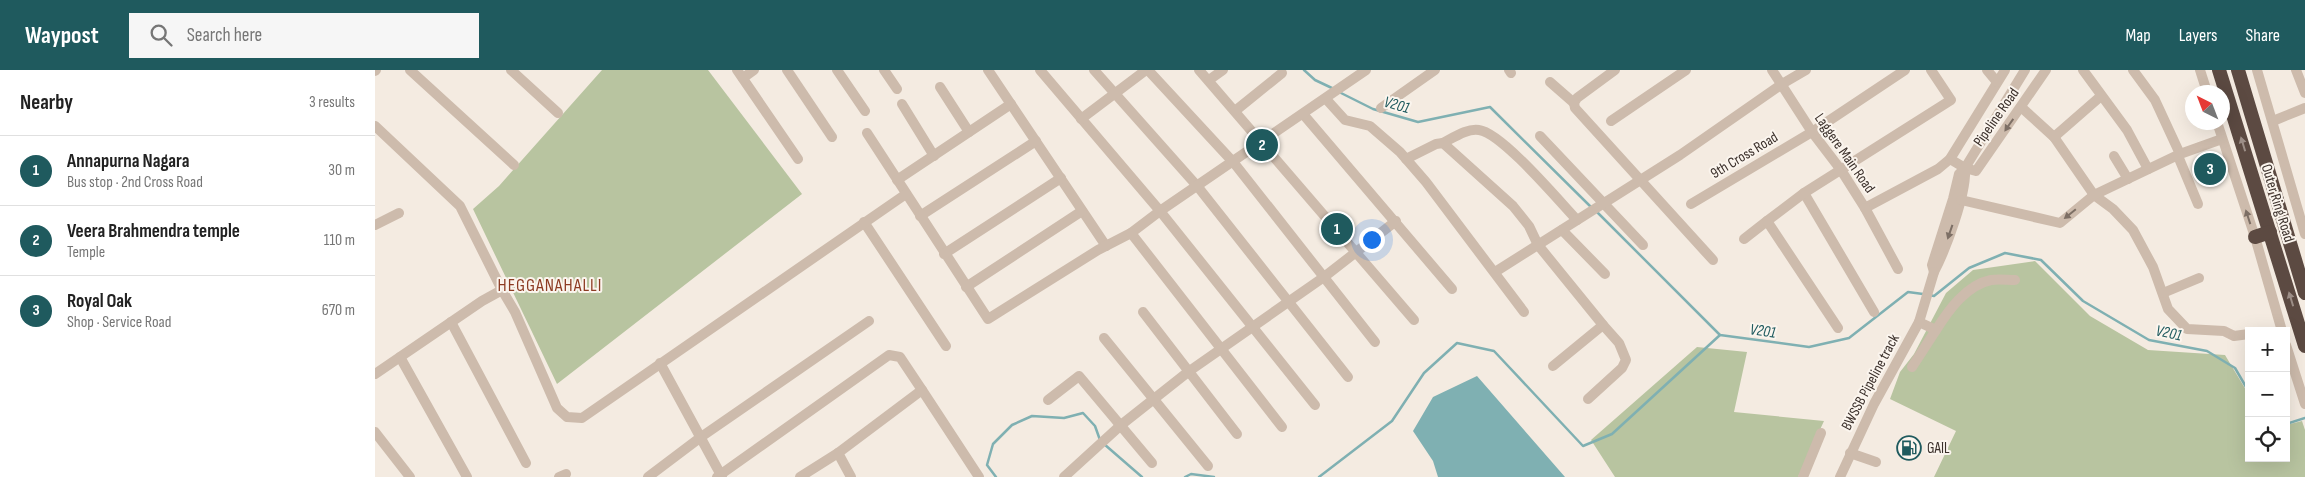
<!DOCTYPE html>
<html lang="en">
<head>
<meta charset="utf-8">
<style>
	body { margin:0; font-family:"Sofia Sans Condensed",sans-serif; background:#f6f6f6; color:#222 }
	.controls { position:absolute; right:15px; bottom:15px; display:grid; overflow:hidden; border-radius:0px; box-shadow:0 5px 20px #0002 }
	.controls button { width:45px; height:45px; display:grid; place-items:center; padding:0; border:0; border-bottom:1px solid #e0e0e0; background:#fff; color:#222; font:25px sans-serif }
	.compass { position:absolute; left:1810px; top:15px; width:45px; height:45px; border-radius:50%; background:#fff; box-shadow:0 5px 20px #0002; rotate:318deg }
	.you { position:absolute; left:996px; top:169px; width:18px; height:18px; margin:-12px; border:4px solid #fff; border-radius:50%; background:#1a73e8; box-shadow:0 0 0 8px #1a73e833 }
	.badge { display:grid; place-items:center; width:32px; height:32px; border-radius:50%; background:#1f5a5e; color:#fff; font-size:16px; font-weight:700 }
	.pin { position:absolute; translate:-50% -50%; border:2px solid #fff; box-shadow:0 1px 5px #0006 }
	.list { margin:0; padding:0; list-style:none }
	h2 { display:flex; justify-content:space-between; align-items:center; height:65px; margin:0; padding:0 20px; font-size:21px }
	h2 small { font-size:16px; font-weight:400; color:#767676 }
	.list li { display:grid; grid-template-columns:32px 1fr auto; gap:15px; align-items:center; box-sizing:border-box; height:70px; padding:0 20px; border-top:1px solid #e0e0e0 }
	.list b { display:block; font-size:19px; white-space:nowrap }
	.list p { margin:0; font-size:16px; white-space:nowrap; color:#767676 }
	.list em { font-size:16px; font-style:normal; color:#767676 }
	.icon { flex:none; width:28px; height:28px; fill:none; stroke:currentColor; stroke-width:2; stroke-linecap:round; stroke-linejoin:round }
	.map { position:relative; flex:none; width:1930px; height:407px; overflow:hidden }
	header { display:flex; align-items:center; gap:30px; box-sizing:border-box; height:70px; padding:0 25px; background:#1f5a5e; color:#fff }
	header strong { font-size:24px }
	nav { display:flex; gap:28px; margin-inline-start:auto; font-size:18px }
	.search { width:350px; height:45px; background:#f6f6f6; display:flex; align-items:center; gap:12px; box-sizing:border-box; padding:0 18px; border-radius:0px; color:#767676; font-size:19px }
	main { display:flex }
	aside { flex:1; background:#fff }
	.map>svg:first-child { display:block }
	.green { fill:#b8c4a0 }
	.water { fill:#7fb0b2 }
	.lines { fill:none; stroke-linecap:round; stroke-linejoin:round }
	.stream { stroke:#7fb0b2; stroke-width:2.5 }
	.minor { stroke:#cdbbac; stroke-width:10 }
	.highway { stroke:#5c4a42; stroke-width:14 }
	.oneway { fill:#7d6f65 }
	.oneway2 { fill:#9c8e87 }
	.labels { text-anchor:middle; stroke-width:4; stroke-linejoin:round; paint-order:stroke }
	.street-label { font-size:15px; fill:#3b302b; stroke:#fbf5ee }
	.poi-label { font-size:15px; fill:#3b302b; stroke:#fbf5ee; text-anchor:start }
	.water-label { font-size:16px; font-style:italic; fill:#1f5a5e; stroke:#fbf5ee }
	.quarter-label { font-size:18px; letter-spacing:1px; fill:#8c3b22; stroke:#fbf5ee }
</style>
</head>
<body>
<header>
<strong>Waypost</strong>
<div class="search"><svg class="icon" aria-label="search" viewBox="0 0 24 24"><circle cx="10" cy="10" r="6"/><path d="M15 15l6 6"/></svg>Search here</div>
<nav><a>Map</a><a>Layers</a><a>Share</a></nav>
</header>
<main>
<aside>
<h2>Nearby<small>3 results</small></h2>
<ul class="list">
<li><span class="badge">1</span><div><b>Annapurna Nagara</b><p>Bus stop · 2nd Cross Road</p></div><em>30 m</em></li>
<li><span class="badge">2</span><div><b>Veera Brahmendra temple</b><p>Temple</p></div><em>110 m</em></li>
<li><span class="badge">3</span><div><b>Royal Oak</b><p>Shop · Service Road</p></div><em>670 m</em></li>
</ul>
</aside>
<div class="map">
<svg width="1930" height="407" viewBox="0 0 1930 407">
	<rect width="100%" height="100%" fill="#f4ebe1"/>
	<g class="green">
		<polygon points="227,0 333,0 427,124 182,314 98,139 124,116"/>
		<polygon points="1660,191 1715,246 1773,280 1850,285 1874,325 1874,388 1911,388 1911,355 1927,351 1930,360 1930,407 1559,407 1581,361 1515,329 1525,302 1539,284 1571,223 1598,200"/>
		<polygon points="1322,277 1372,282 1359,342 1449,351 1423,407 1240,407 1216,370"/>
	</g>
	<polygon class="water" points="1102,306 1190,407 1063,407 1058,391 1038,361 1058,327"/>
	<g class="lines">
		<g class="stream">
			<polyline points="929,0 940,10 959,19"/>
			<polyline points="964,22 998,39 1043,52 1115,37 1217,138"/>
			<polyline points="1221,141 1345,265 1434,277 1474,268 1533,222 1548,224"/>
			<polyline points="1554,225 1559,226 1594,198 1630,183 1666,190 1708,231 1774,270 1832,281 1860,298 1874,322"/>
			<polyline points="1911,354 1930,348"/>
			<polyline points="729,374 767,407"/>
			<polyline points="621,407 612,395 618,374 637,355 657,346 689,348 708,343 720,356 725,370"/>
			<polyline points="810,407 816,404 839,407"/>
			<polyline points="944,407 1017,351 1049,303 1082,273 1119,281 1208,376 1237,364 1345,265"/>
		</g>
		<g class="minor">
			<polyline points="35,0 139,95"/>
			<polyline points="136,0 183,43"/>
			<polyline points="362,0 423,89"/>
			<polyline points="412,0 457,67"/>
			<polyline points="462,0 490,41"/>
			<polyline points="509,0 522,19"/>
			<polyline points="613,0 731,176"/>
			<polyline points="665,0 785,141 940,335"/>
			<polyline points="719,0 823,117 973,307"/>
			<polyline points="773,0 859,93 1000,272"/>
			<polyline points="824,0 1039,250"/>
			<polyline points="1134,0 1136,3"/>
			<polyline points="1240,0 1202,28 1199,33 1200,38 1338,190"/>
			<polyline points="1397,0 1437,62 1466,100 1490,138 1563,99 1575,89 1630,0"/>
			<polyline points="1612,0 1622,12"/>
			<polyline points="1708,0 1752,60 1773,99"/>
			<polyline points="1758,0 1780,30 1805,84"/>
			<polyline points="1825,0 1832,22"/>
			<polyline points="1882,0 1930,164"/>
			<polyline points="1921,0 1930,23"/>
			<polyline points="0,1 1,0"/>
			<polyline points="368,8 379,0"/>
			<polyline points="834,10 848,0"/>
			<polyline points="1175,12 1199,33"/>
			<polyline points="565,17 594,62"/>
			<polyline points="951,29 970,50 995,56 1025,82 1051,112 1149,242"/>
			<polyline points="527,34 559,86"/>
			<polyline points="1646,37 1679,67 1719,125 1738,139 1758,160 1778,197 1793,239 1812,259 1849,261 1859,266 1874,264"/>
			<polyline points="1006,38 1060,0"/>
			<polyline points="860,41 907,3"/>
			<polyline points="928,44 1077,219"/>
			<polyline points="706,49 771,0"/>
			<polyline points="1236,51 1311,0"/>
			<polyline points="1898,51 1930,38"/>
			<polyline points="1842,52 1880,167 1907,261"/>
			<polyline points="0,56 85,136 127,220"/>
			<polyline points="492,63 613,249 723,180 756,163 785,141 991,0"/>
			<polyline points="1165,66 1268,175"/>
			<polyline points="1679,67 1726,26"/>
			<path d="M1068 73C1078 68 1092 58 1104 60 1127 63 1184 131 1202 150"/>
			<polyline points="1739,86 1753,109"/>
			<polyline points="1803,86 1823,134"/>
			<polyline points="1031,89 1061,74 1068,73 1138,136 1154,156 1163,175 1228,255 1178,296"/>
			<polyline points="1575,89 1590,98 1601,101 1671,0"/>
			<path d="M1590 98C1592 123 1571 179 1559 202L1557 195 1578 129 1584 104 1590 98 1650 0"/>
			<polyline points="522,110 636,34"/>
			<polyline points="1429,123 1499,242"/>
			<polyline points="1586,130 1685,153 1719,125 1805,84 1847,69"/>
			<polyline points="1316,134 1437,62 1530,0"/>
			<polyline points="1490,138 1523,199"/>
			<polyline points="545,146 661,71"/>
			<polyline points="489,152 571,276"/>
			<polyline points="0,155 24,143"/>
			<polyline points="1187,160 1230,204"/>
			<polyline points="756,163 907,357"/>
			<polyline points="1369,169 1392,151"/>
			<polyline points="569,184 686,108"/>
			<polyline points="1120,202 1305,85 1407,14 1431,0"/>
			<polyline points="591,217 707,141"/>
			<polyline points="1788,223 1824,208"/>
			<polyline points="768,242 862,364"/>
			<polyline points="76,252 151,393"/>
			<path d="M1544 252 1561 260C1573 241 1591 215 1616 210 1623 209 1632 210 1640 210"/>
			<polyline points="1463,258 1392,151 1429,123 1576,30 1556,0"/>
			<polyline points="729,268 833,396"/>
			<polyline points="1911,275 1930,334"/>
			<polyline points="25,287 92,407"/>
			<polyline points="285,293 347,407"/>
			<polyline points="1537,297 1561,260"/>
			<polyline points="0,304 107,231 127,220 140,242 182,338 192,347 207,348 531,124"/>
			<polyline points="1213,329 1247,298 1251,290 1244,273 1228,255"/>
			<polyline points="673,330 704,306 777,393"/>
			<polyline points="0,362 35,407"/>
			<polyline points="463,383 476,407"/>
			<polyline points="1475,383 1501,392"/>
			<polyline points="184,407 191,404"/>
			<polyline points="273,407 326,367 494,251"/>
			<polyline points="342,407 514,285 525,287 547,320"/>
			<polyline points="425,407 463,383 547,320 604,407"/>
			<polyline points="689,407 746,355 813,302 949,207 1021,151"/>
			<polyline points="1428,407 1446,363"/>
			<polyline points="1465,407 1499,334 1544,252 1559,202"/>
		</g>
		<g class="highway">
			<polyline points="1844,0 1930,276"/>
			<polyline points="1863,0 1930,223"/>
			<polyline points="1880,167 1895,162"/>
		</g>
	</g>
	<defs><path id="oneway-solid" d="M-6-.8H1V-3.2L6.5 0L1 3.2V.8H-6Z" transform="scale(1.25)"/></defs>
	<g class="oneway">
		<use href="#oneway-solid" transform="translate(1634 55) rotate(125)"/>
		<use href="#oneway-solid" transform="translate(1695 144) rotate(141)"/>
		<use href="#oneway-solid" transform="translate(1873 147) rotate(-108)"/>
		<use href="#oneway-solid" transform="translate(1575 162) rotate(109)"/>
	</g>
	<g class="oneway2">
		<use href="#oneway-solid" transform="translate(1868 74) rotate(-107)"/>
		<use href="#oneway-solid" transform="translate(1916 229) rotate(-107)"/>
	</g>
	<defs>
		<g id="fuel-ring" transform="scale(1.25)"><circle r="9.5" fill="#fbf5ee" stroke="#1f5a5e" stroke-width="1.5"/><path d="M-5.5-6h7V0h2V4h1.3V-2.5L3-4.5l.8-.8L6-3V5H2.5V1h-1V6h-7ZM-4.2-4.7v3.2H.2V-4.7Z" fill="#1f5a5e"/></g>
	</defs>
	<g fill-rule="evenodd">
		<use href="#fuel-ring" x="1534" y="378"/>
	</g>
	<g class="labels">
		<g class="street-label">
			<text transform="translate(1621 47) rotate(-55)" y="5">Pipeline Road</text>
			<text transform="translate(1470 83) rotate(55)" y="5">Laggere Main Road</text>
			<text transform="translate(1369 85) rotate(-31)" y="5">9th Cross Road</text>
			<text transform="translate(1903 133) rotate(73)" y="5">Outer Ring Road</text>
			<text transform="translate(1495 312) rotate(-62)" y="5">BWSSB Pipeline track</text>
		</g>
		<g class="poi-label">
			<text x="1552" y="383">GAIL</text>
		</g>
		<g class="water-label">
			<text transform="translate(1022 34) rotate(16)" y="6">V201</text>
			<text transform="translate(1388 260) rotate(8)" y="6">V201</text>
			<text transform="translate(1794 262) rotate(12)" y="6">V201</text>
		</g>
		<g class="quarter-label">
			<text x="175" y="221">HEGGANAHALLI</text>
		</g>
	</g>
</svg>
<div class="controls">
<button>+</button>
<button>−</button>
<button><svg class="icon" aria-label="locate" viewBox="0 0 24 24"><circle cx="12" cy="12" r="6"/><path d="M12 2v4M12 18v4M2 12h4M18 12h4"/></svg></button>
</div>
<svg class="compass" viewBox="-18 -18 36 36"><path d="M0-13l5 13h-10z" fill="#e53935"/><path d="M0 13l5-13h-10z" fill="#767676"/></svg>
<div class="you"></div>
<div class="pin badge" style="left:962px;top:159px">1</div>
<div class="pin badge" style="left:887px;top:75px">2</div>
<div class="pin badge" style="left:1835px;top:99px">3</div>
</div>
</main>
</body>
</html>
